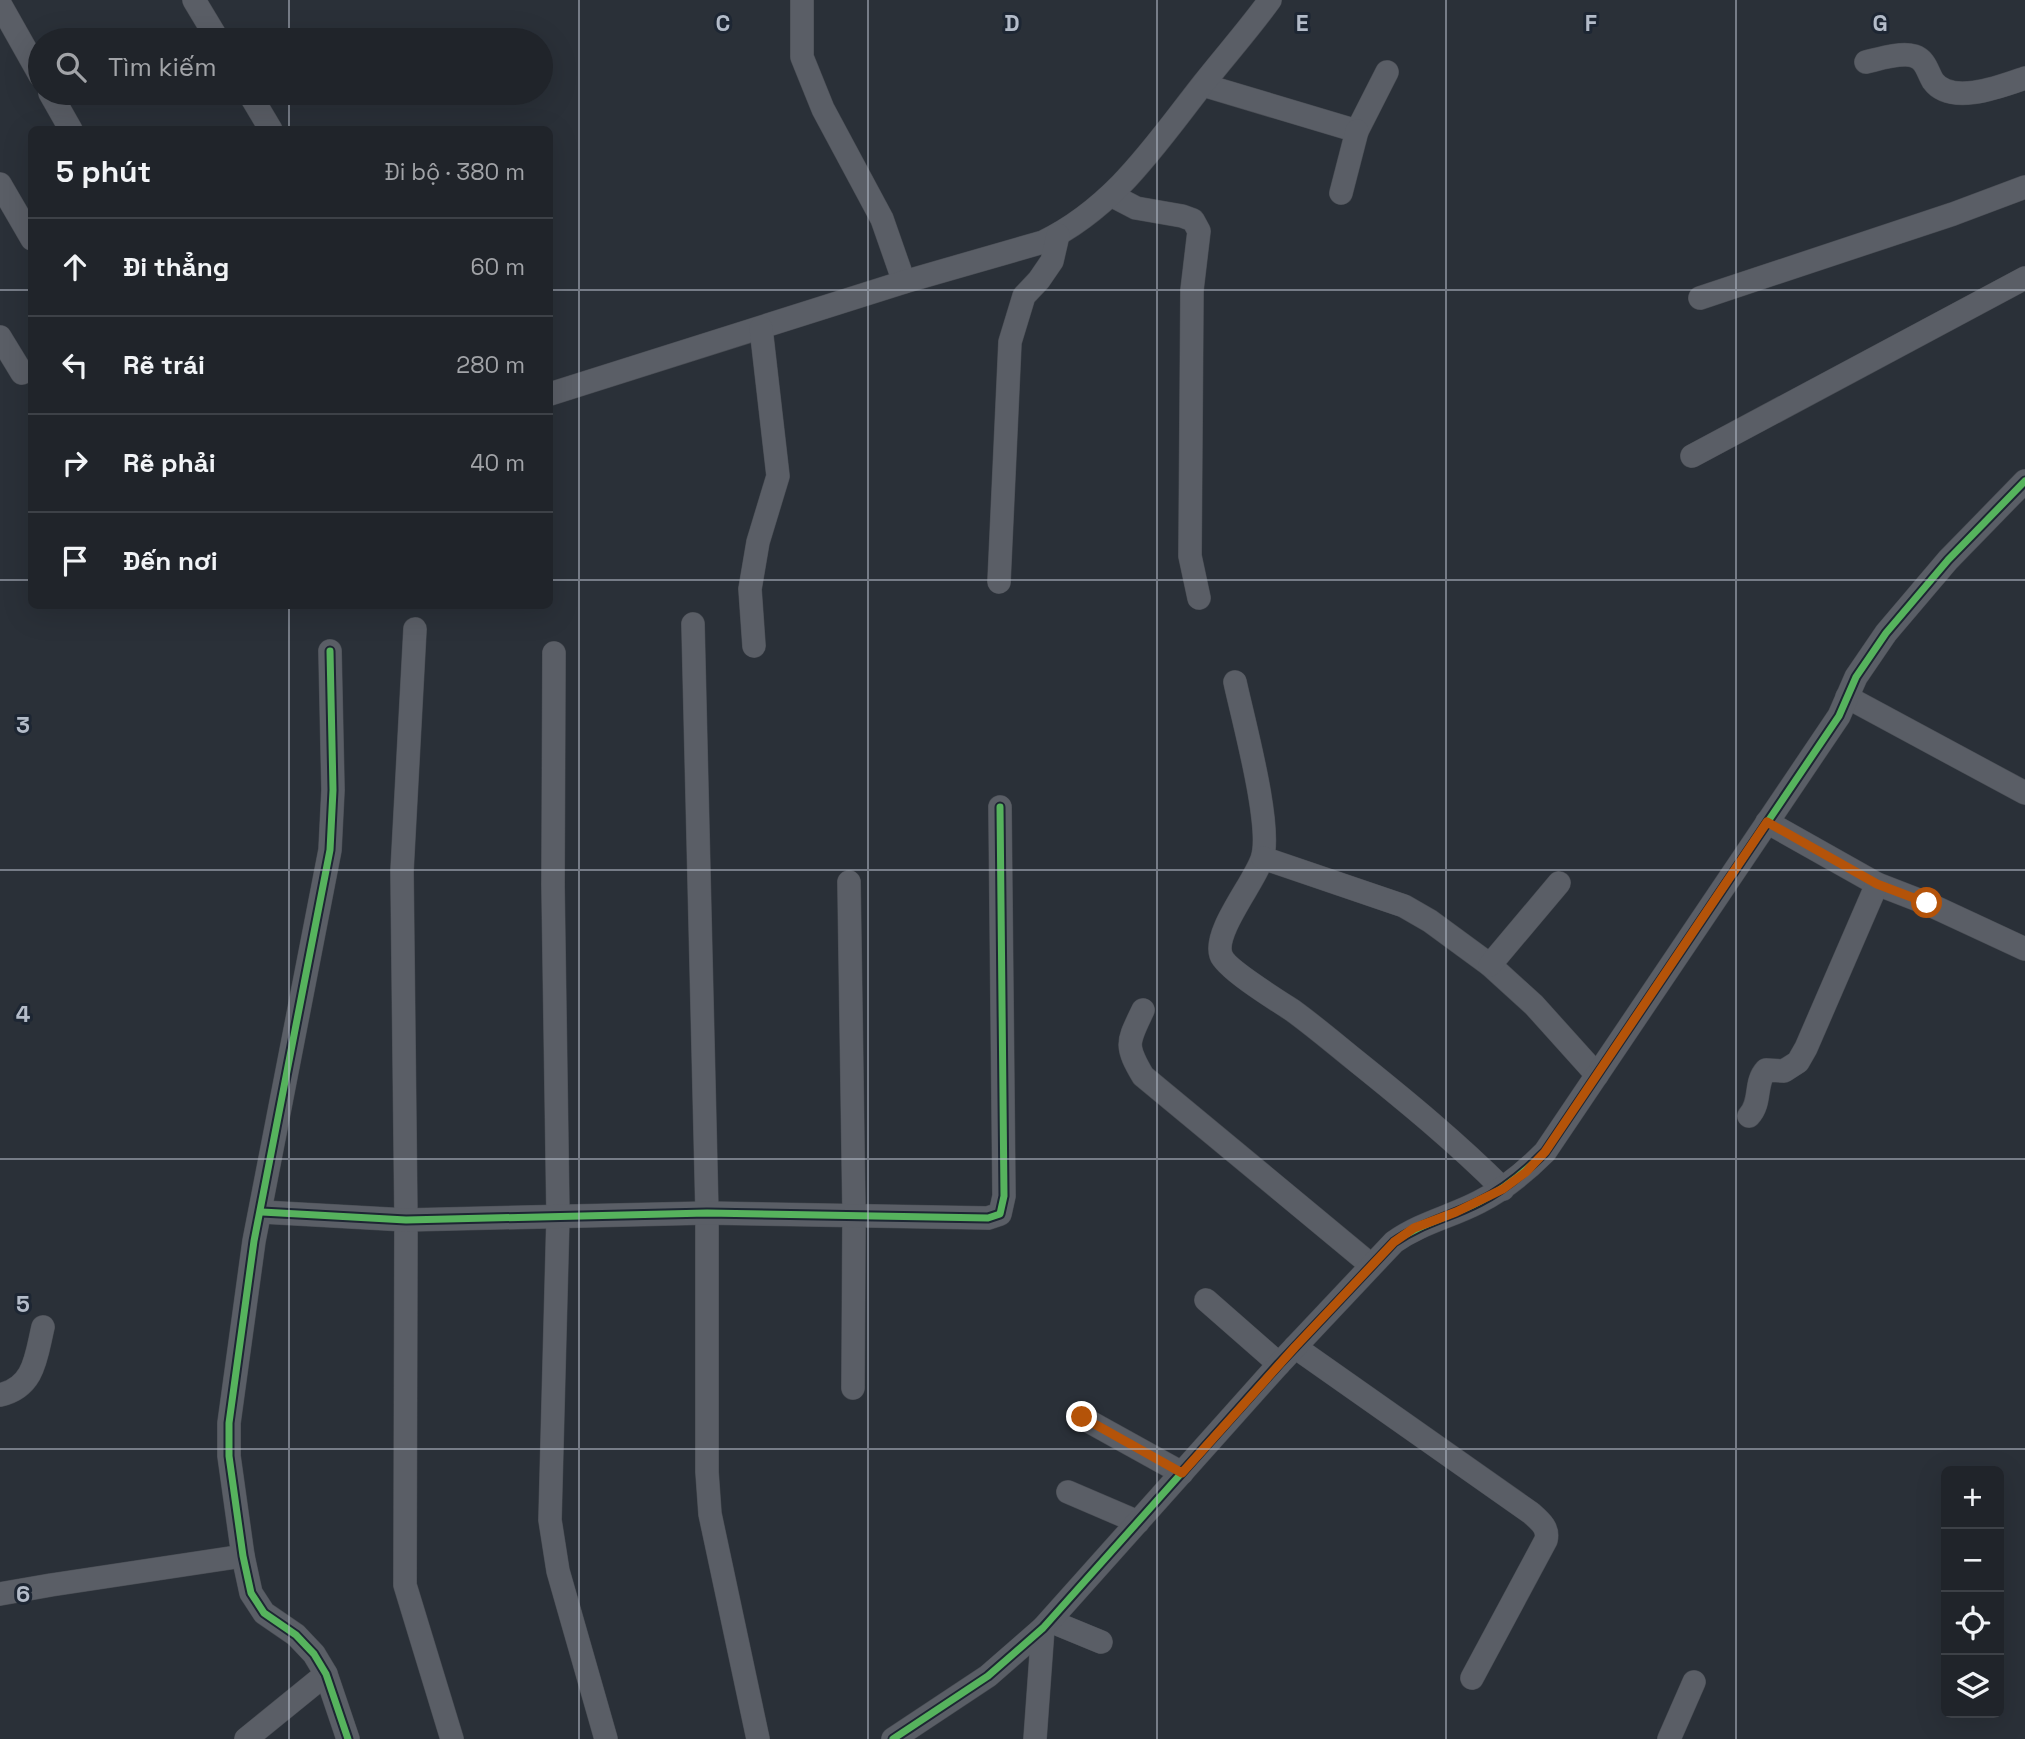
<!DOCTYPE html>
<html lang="vi">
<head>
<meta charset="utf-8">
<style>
	body { margin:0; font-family:"Space Grotesk",sans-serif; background:#282c32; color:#f1f3f6 }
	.controls { position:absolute; right:21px; bottom:21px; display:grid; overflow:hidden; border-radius:10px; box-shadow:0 7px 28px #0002 }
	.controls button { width:63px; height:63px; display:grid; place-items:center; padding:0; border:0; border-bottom:2px solid #3d4147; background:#20242a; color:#f1f3f6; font:35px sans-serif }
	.stop { position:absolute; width:21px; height:21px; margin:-16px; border:5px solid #b45309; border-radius:50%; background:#fff }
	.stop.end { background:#b45309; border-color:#fff; box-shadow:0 2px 7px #0008 }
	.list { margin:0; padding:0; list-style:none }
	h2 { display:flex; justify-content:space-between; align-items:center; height:91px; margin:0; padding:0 28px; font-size:30px }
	h2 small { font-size:23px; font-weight:400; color:#a2a4a8 }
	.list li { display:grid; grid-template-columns:46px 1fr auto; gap:21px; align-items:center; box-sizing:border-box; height:98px; padding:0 28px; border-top:2px solid #3d4147 }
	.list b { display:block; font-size:26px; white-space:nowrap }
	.list em { font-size:23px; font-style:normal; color:#a2a4a8 }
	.icon { flex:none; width:38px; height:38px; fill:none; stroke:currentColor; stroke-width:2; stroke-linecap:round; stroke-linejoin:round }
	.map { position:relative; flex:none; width:2025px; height:1739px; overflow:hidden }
	.search { position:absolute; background:#20242a; box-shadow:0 7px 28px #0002; left:28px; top:28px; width:525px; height:77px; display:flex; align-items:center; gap:18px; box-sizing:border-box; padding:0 24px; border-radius:38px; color:#a2a4a8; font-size:26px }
	.panel { position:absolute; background:#20242a; box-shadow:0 7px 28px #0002; left:28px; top:126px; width:525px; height:483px; border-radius:10px }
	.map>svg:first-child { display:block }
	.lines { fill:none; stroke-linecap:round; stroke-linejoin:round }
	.minor-casing { stroke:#484c53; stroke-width:24 }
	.minor { stroke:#5a5e66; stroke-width:23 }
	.cycleway-casing { stroke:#1d2633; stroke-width:11 }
	.cycleway { stroke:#56b35d; stroke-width:7 }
	.route { stroke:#b45309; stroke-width:9 }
	.grid { fill:none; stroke:#b4bcc9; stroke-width:2; stroke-opacity:0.55 }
	.grid-label { font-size:23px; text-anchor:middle; font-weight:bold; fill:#b4bcc9; stroke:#1d2633; stroke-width:6; stroke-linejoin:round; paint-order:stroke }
</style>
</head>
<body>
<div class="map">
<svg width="2025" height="1739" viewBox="0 0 2025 1739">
	<rect width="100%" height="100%" fill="#2a3038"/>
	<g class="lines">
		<g class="minor-casing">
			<g id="minor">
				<polyline points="194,0 218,40"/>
				<polyline points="802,0 802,57 823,109 882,219 904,282"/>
				<polyline points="0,4 40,75"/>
				<path d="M1866 62C1879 59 1901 52 1914 56 1926 60 1927 71 1933 81 1951 106 2002 86 2025 78"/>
				<polyline points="1203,85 1357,131 1387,72"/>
				<polyline points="50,93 71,130"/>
				<polyline points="249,93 271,130"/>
				<polyline points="0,184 32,239"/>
				<polyline points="1341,193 1357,131"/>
				<polyline points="1111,195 1136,208 1182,216 1193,220 1199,231 1192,290 1190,556 1199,598"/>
				<polyline points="1700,298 1953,214 2025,187"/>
				<polyline points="0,337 22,373"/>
				<path d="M550 394 904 282 1043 242C1115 207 1155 145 1203 84 1225 56 1249 29 1270 0"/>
				<polyline points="1692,456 2025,278"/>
				<polyline points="999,582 1010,342 1024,296 1039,280 1052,261 1058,235"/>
				<polyline points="693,624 707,1213 707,1472 710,1514 758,1739"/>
				<polyline points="415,629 402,871 406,1220 405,1585 452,1739"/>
				<polyline points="754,646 750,589 758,542 778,476 761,328"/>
				<polyline points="330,651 333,790 330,850 254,1241 229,1423 229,1456 243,1556 251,1593 264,1613 296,1635 314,1654 326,1674 348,1739"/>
				<polyline points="554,653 553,885 558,1216 550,1520 558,1571 606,1739"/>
				<path d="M1235 682C1243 719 1273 828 1262 859 1254 883 1213 932 1221 955 1225 968 1278 1001 1292 1010 1314 1026 1334 1043 1355 1060 1406 1101 1456 1142 1503 1189"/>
				<polyline points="1847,697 2025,793"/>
				<polyline points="1767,822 1877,884 1926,903 2025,949"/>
				<polyline points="1263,858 1404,906 1430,921 1490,965 1534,1005 1597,1075"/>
				<polyline points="849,882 854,1214 853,1388"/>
				<polyline points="1490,965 1559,883"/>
				<path d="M1143 1010C1128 1042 1124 1044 1143 1076L1371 1265"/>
				<path d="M1749 1116C1762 1102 1754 1083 1766 1070L1784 1071 1798 1062 1806 1048 1877 884"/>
				<polyline points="262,1212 406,1220 707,1213 988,1218 1000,1214 1004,1196 1000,807"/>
				<polyline points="1206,1300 1279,1364"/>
				<path d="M1295 1347 1531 1513C1540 1521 1549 1528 1546 1540L1472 1678"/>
				<path d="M0 1395C35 1387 36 1356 43 1327"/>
				<polyline points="1081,1417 1182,1473"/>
				<polyline points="1068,1492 1138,1522"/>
				<polyline points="0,1594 51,1585 243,1556"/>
				<polyline points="1050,1621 1101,1642"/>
				<polyline points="246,1739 326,1674"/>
				<path d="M893 1739 988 1676 1043 1628 1279 1364 1394 1242C1421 1223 1450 1217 1479 1202 1505 1189 1525 1172 1545 1152L1839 716 1856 677 1886 633 1948 560 2025 481"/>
				<polyline points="1035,1739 1043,1628"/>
				<polyline points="1669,1739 1694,1682"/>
			</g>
		</g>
		<use href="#minor" class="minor"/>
		<g class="cycleway-casing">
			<g id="cycleway">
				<polyline points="330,651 333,790 330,850 254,1241 229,1423 229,1456 243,1556 251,1593 264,1613 296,1635 314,1654 326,1674 348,1739"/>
				<polyline points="262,1212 406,1220 707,1213 988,1218 1000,1214 1004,1196 1000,807"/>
				<path d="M893 1739 988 1676 1043 1628 1279 1364 1394 1242C1421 1223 1450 1217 1479 1202 1505 1189 1525 1172 1545 1152L1839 716 1856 677 1886 633 1948 560 2025 481"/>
			</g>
		</g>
		<use href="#cycleway" class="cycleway"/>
	</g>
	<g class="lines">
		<polyline class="route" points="1082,1417 1182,1473 1295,1347 1394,1242 1414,1228 1456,1212 1503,1189 1526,1172 1545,1152 1767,822 1877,884 1927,903"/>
	</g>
	<path class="grid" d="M289 0V40M579 0V1739M868 0V1739M1157 0V1739M1446 0V1739M1736 0V1739M289 93V130M0 290H32M550 290H2025M0 580H32M550 580H2025M289 606V1739M0 870H2025M0 1159H2025M0 1449H2025"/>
	<g class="grid-label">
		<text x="723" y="31">C</text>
		<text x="1012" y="31">D</text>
		<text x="1302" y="31">E</text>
		<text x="1591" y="31">F</text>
		<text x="1880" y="31">G</text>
		<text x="23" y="733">3</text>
		<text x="23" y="1022">4</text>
		<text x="23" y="1312">5</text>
		<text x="23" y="1602">6</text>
	</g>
</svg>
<div class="controls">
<button>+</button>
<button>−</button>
<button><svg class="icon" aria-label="locate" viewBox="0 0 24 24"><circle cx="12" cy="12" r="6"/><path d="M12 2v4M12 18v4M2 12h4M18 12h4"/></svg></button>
<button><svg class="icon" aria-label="layers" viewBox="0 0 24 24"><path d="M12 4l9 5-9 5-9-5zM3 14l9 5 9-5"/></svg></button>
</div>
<div class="stop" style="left:1927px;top:903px"></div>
<div class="stop end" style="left:1082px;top:1417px"></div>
<div class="search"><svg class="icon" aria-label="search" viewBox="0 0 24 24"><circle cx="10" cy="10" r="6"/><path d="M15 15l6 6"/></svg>Tìm kiếm</div>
<section class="panel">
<h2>5 phút<small>Đi bộ · 380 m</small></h2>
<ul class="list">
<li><svg class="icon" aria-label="ahead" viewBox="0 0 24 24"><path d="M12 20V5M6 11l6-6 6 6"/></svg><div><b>Đi thẳng</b></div><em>60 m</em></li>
<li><svg class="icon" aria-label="left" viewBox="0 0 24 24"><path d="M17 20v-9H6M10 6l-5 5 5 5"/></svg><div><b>Rẽ trái</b></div><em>280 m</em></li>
<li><svg class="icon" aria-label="right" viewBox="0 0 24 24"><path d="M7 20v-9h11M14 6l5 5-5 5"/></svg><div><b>Rẽ phải</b></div><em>40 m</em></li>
<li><svg class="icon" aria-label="arrive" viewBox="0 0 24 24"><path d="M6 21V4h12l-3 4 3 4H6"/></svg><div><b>Đến nơi</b></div></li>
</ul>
</section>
</div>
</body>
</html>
